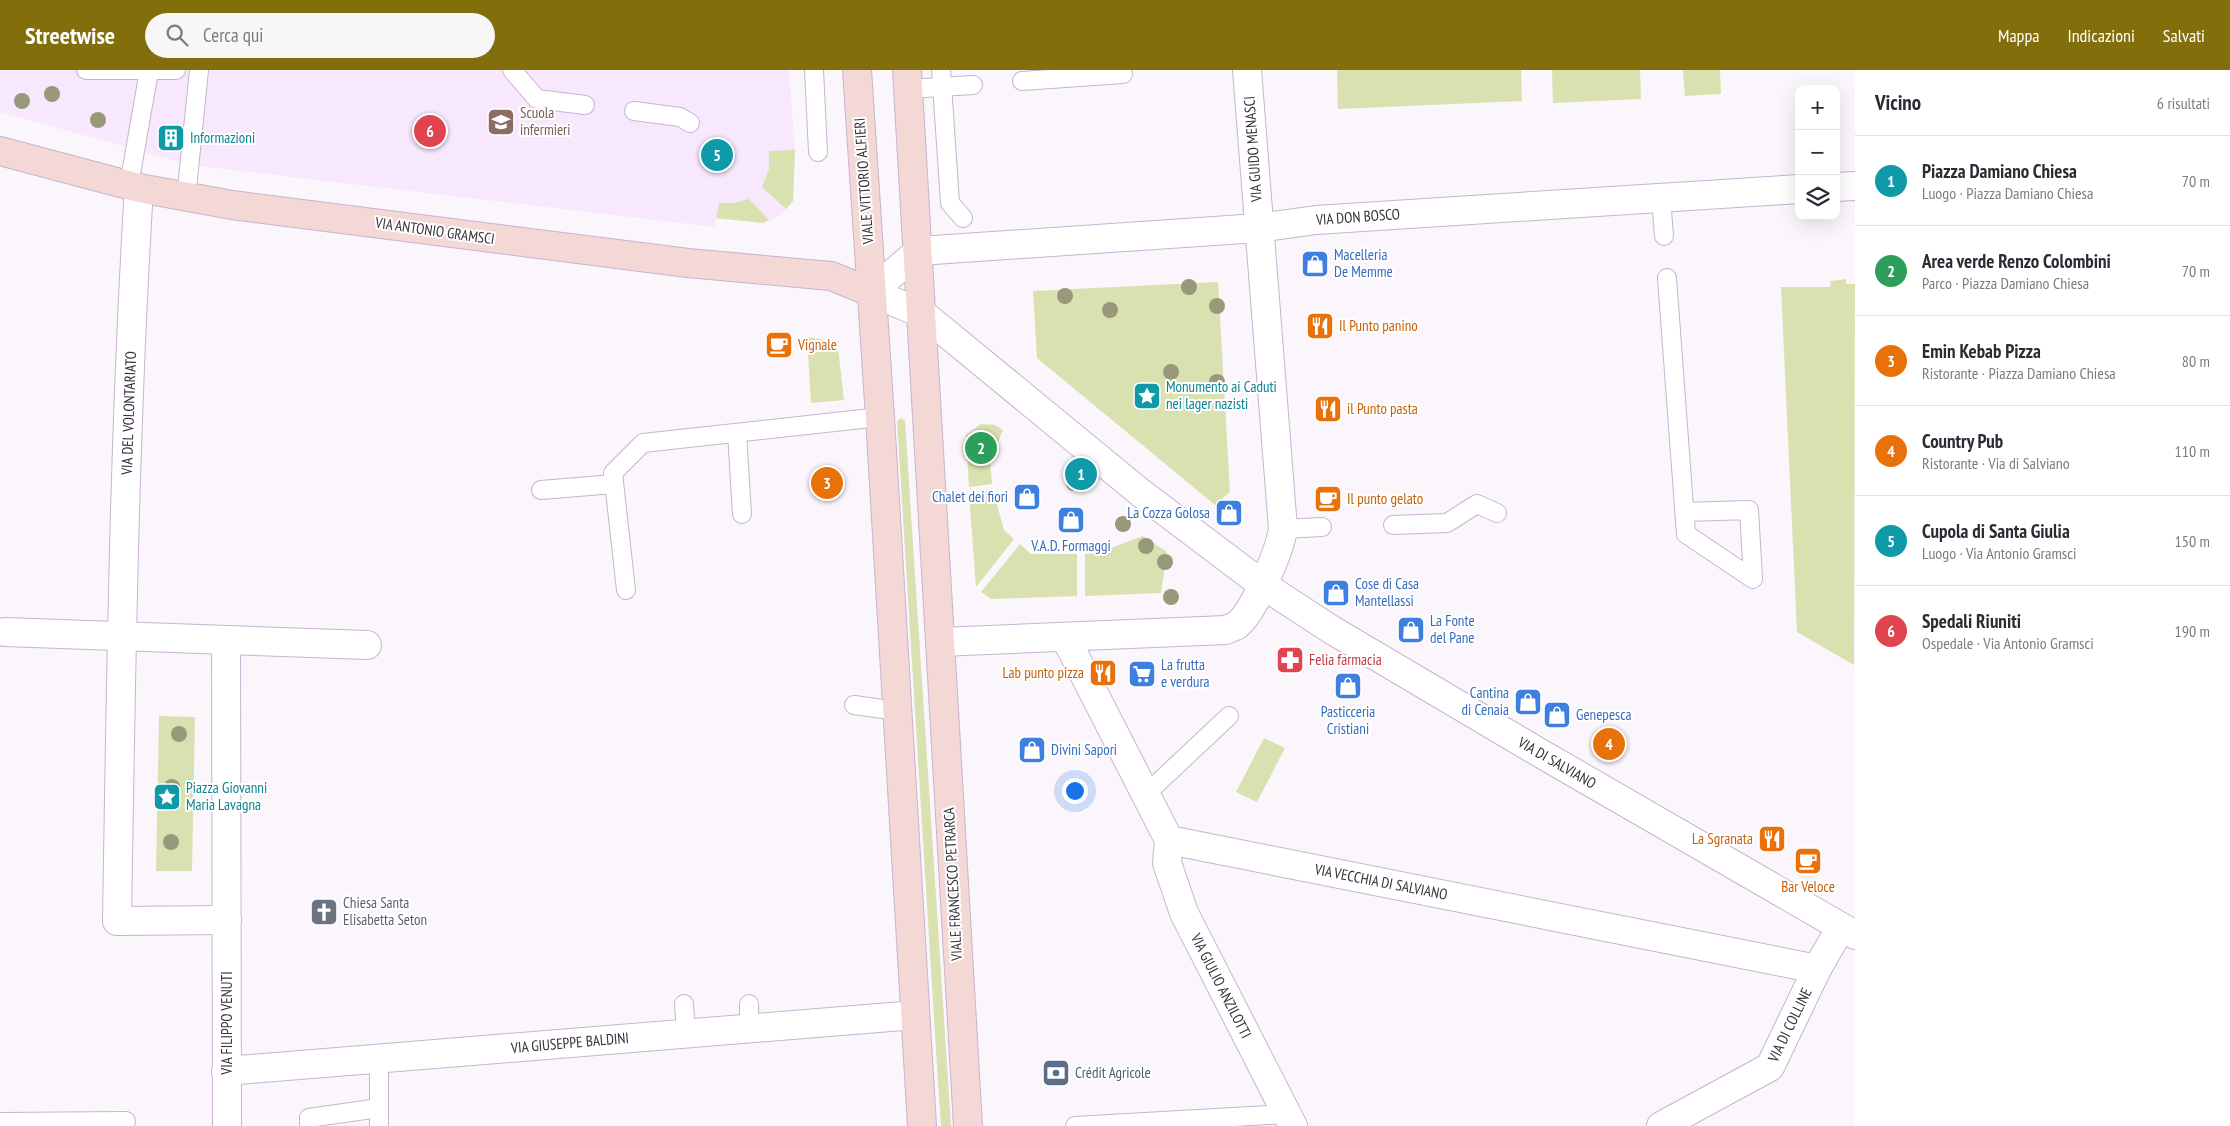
<!DOCTYPE html>
<html lang="it">
<head>
<meta charset="utf-8">
<style>
	body { margin:0; font-family:"PT Sans Narrow",sans-serif; background:#f7f7f7; color:#2b2b33 }
	.controls { position:absolute; right:15px; top:15px; display:grid; overflow:hidden; border-radius:10px; box-shadow:0 5px 20px #0002 }
	.controls button { width:45px; height:45px; display:grid; place-items:center; padding:0; border:0; border-bottom:1px solid #e1e1e2; background:#fff; color:#2b2b33; font:25px sans-serif }
	.you { position:absolute; left:1074px; top:720px; width:18px; height:18px; margin:-12px; border:4px solid #fff; border-radius:50%; background:#1a73e8; box-shadow:0 0 0 8px #1a73e833 }
	.badge { display:grid; place-items:center; width:32px; height:32px; border-radius:50%; background:#836e0c; color:#fff; font-size:16px; font-weight:700 }
	.pin { position:absolute; translate:-50% -50%; border:2px solid #fff; box-shadow:0 1px 5px #0006 }
	.list { margin:0; padding:0; list-style:none }
	h2 { display:flex; justify-content:space-between; align-items:center; height:65px; margin:0; padding:0 20px; font-size:21px }
	h2 small { font-size:16px; font-weight:400; color:#7c7c81 }
	.list li { display:grid; grid-template-columns:32px 1fr auto; gap:15px; align-items:center; box-sizing:border-box; height:90px; padding:0 20px; border-top:1px solid #e1e1e2 }
	.list b { display:block; font-size:19px; white-space:nowrap }
	.list p { margin:0; font-size:16px; white-space:nowrap; color:#7c7c81 }
	.list em { font-size:16px; font-style:normal; color:#7c7c81 }
	.icon { flex:none; width:28px; height:28px; fill:none; stroke:currentColor; stroke-width:2; stroke-linecap:round; stroke-linejoin:round }
	.map { position:relative; flex:none; width:1855px; height:1056px; overflow:hidden }
	header { display:flex; align-items:center; gap:30px; box-sizing:border-box; height:70px; padding:0 25px; background:#836e0c; color:#fff }
	header strong { font-size:24px }
	nav { display:flex; gap:28px; margin-inline-start:auto; font-size:18px }
	.search { width:350px; height:45px; background:#f7f7f7; display:flex; align-items:center; gap:12px; box-sizing:border-box; padding:0 18px; border-radius:28px; color:#7c7c81; font-size:19px }
	main { display:flex }
	aside { flex:1; background:#fff }
	.map>svg:first-child { display:block }
	.built { fill:#f8e8fd }
	.green { fill:#dae1b0 }
	.lines { fill:none; stroke-linecap:round; stroke-linejoin:round }
	.lane-casing { stroke:#c8b3cf; stroke-width:20 }
	.street-casing { stroke:#c8b3cf; stroke-width:30 }
	.secondary-casing { stroke:#c8b3cf; stroke-width:30 }
	.lane { stroke:#fff; stroke-width:18 }
	.street { stroke:#fff; stroke-width:28 }
	.secondary { stroke:#f3d8d5; stroke-width:28 }
	.tree { fill:#98987b }
	.labels { text-anchor:middle; stroke-width:4; stroke-linejoin:round; paint-order:stroke }
	.education-label { font-size:15px; fill:#785e54; stroke:#fff; text-anchor:start }
	.culture-label { font-size:15px; fill:#0d838f; stroke:#fff; text-anchor:start }
	.street-label { font-size:15px; fill:#39313c; stroke:#fff }
	.shop-label { font-size:15px; fill:#366cbe; stroke:#fff; text-anchor:start }
	.food-label { font-size:15px; fill:#c56008; stroke:#fff; text-anchor:start }
	.health-label { font-size:15px; fill:#be3a42; stroke:#fff; text-anchor:start }
	.worship-label { font-size:15px; fill:#5b616d; stroke:#fff; text-anchor:start }
	.service-label { font-size:15px; fill:#4e5e75; stroke:#fff; text-anchor:start }
</style>
</head>
<body>
<header>
<strong>Streetwise</strong>
<div class="search"><svg class="icon" aria-label="search" viewBox="0 0 24 24"><circle cx="10" cy="10" r="6"/><path d="M15 15l6 6"/></svg>Cerca qui</div>
<nav><a>Mappa</a><a>Indicazioni</a><a>Salvati</a></nav>
</header>
<main>
<div class="map">
<svg width="1855" height="1056" viewBox="0 0 1855 1056">
	<rect width="100%" height="100%" fill="#faf6fc"/>
	<polygon class="built" points="0,0 789,0 795,80 793,131 782,144 763,153 716,148 714,157 191,95 0,42"/>
	<g class="green">
		<polygon points="1337,0 1521,0 1522,31 1338,39"/>
		<polygon points="1552,0 1640,0 1641,29 1553,33"/>
		<polygon points="1683,0 1720,0 1721,24 1685,26"/>
		<polygon points="795,80 793,131 786,139 762,117 769,99 769,81"/>
		<polygon points="749,129 769,150 763,153 716,148 719,133 734,133"/>
		<polygon points="1846,209 1846,214 1855,214 1854,595 1797,562 1781,217 1830,217 1831,211"/>
		<polygon points="1218,212 1230,422 1215,435 1037,288 1033,221"/>
		<polygon points="807,267 829,271 838,278 844,330 811,333"/>
		<polygon points="901,348 905,351 951,1056 941,1056 937,996 897,351"/>
		<polygon points="981,354 995,355 1003,360 990,391 992,414 969,417 966,365"/>
		<polygon points="993,420 1004,460 1014,469 976,517 969,424"/>
		<polygon points="1143,466 1167,482 1161,523 1085,526 1085,484 1098,483"/>
		<polygon points="1020,474 1031,484 1077,484 1077,526 991,529 981,522"/>
		<polygon points="159,646 195,647 192,801 156,801"/>
		<polygon points="1264,668 1285,678 1257,732 1236,722"/>
	</g>
	<g class="lines">
		<g class="lane-casing">
			<g id="lane">
				<polyline points="86,0 176,0"/>
				<polyline points="512,0 537,29 585,35"/>
				<polyline points="814,0 818,82"/>
				<polyline points="941,0 950,133 963,148"/>
				<polyline points="1022,11 1123,4"/>
				<polyline points="908,19 973,15"/>
				<polyline points="634,41 680,47 690,53"/>
				<polyline points="129,115 149,1"/>
				<polyline points="186,128 199,0"/>
				<polyline points="1661,128 1664,166"/>
				<polyline points="1667,208 1686,464 1753,509 1749,440 1685,442"/>
				<polyline points="737,363 742,444"/>
				<polyline points="541,420 614,414"/>
				<polyline points="1393,455 1447,453 1477,434 1497,443"/>
				<polyline points="1283,459 1322,457"/>
				<polyline points="626,520 613,403 643,373 880,347"/>
				<polyline points="854,635 897,641"/>
				<polyline points="1146,724 1229,646"/>
				<polyline points="684,934 686,963"/>
				<polyline points="749,934 749,957"/>
				<polyline points="0,1052 126,1051"/>
				<polyline points="309,1056 309,1048 379,1038"/>
				<polyline points="379,1056 379,990"/>
				<polyline points="1075,1056 1287,1044"/>
			</g>
		</g>
		<g class="street-casing">
			<g id="street">
				<polyline points="1836,117 1855,116"/>
				<path d="M139 118C124 362 121 607 117 851L227 850"/>
				<polyline points="1799,119 1316,150 1258,158 919,181 871,222 923,244 1141,423 1263,515 1332,560 1540,683 1855,865"/>
				<polyline points="5,562 367,575"/>
				<polyline points="1065,567 1169,770 1817,899"/>
				<polyline points="226,571 227,1056"/>
				<path d="M941 572 1226 560C1229 558 1234 557 1237 555 1254 542 1280 480 1283 459L1247 0"/>
				<polyline points="1169,770 1167,793 1184,843 1293,1056"/>
				<polyline points="226,1001 915,945"/>
				<polyline points="1661,1056 1770,997 1817,899 1841,857"/>
			</g>
		</g>
		<g class="secondary-casing">
			<g id="secondary">
				<polyline points="857,0 880,347 922,1056"/>
				<polyline points="907,0 968,1056"/>
				<polyline points="0,81 139,118 232,135 688,193 831,206 871,222"/>
			</g>
		</g>
		<use href="#lane" class="lane"/>
		<use href="#street" class="street"/>
		<use href="#secondary" class="secondary"/>
	</g>
	<g class="tree">
		<circle cx="52" cy="24" r="8"/>
		<circle cx="22" cy="31" r="8"/>
		<circle cx="98" cy="50" r="8"/>
		<circle cx="1189" cy="217" r="8"/>
		<circle cx="1065" cy="226" r="8"/>
		<circle cx="1217" cy="236" r="8"/>
		<circle cx="1110" cy="240" r="8"/>
		<circle cx="1171" cy="302" r="8"/>
		<circle cx="1217" cy="312" r="8"/>
		<circle cx="1074" cy="413" r="8"/>
		<circle cx="1123" cy="454" r="8"/>
		<circle cx="1146" cy="476" r="8"/>
		<circle cx="1165" cy="492" r="8"/>
		<circle cx="1171" cy="527" r="8"/>
		<circle cx="179" cy="664" r="8"/>
		<circle cx="172" cy="717" r="8"/>
		<circle cx="171" cy="772" r="8"/>
	</g>
	<defs>
		<g id="university-square" transform="scale(1.4375)"><rect x="-9" y="-9" width="18" height="18" rx="4" fill="#8d6e63" stroke="#fff"/><path d="M0-5L7-2L0 1L-7-2ZM-4 1L0 2.5L4 1V4Q0 6-4 4Z" fill="#fff"/></g>
		<g id="building-square" transform="scale(1.4375)"><rect x="-9" y="-9" width="18" height="18" rx="4" fill="#0f9aa8" stroke="#fff"/><path d="M-4-6H4V6H1V3H-1V6H-4ZM-2.5-4.3h1.7v1.8h-1.7ZM.8-4.3h1.7v1.8H.8ZM-2.5-1h1.7V.8h-1.7ZM.8-1h1.7V.8H.8Z" fill="#fff"/></g>
		<g id="shop-square" transform="scale(1.4375)"><rect x="-9" y="-9" width="18" height="18" rx="4" fill="#3f7fe0" stroke="#fff"/><path d="M-5-2.5h2.3a2.7 3.5 0 0 1 5.4 0H5L5.5 6h-11ZM-1.5-2.5h3a1.5 2.3 0 0 0-3 0Z" fill="#fff"/></g>
		<g id="restaurant-square" transform="scale(1.4375)"><rect x="-9" y="-9" width="18" height="18" rx="4" fill="#e8710a" stroke="#fff"/><path d="M-5-6h1v4h1v-4h1v4h1v-4h1v5L-1.5 .5V6h-2V.5L-5-1ZM5-6V6H3V1.5H1.5Q1.5-4 5-6Z" fill="#fff"/></g>
		<g id="cafe-square" transform="scale(1.4375)"><rect x="-9" y="-9" width="18" height="18" rx="4" fill="#e8710a" stroke="#fff"/><path d="M-5.5-4.5H6V0H3Q3 3.5 0 3.5H-2.5Q-5.5 3.5-5.5 0ZM3-3.2v2h1.7v-2ZM-6 4.5H4V6H-6Z" fill="#fff"/></g>
		<g id="sight-square" transform="scale(1.4375)"><rect x="-9" y="-9" width="18" height="18" rx="4" fill="#0f9aa8" stroke="#fff"/><path d="M0-6L1.8-2.2L6-1.7L2.9 1.2L3.7 5.4L0 3.3L-3.7 5.4L-2.9 1.2L-6-1.7L-1.8-2.2Z" fill="#fff"/></g>
		<g id="pharmacy-square" transform="scale(1.4375)"><rect x="-9" y="-9" width="18" height="18" rx="4" fill="#e0444e" stroke="#fff"/><path d="M-2-6h4v4h4v4h-4v4h-4v-4h-4v-4h4Z" fill="#fff"/></g>
		<g id="supermarket-square" transform="scale(1.4375)"><rect x="-9" y="-9" width="18" height="18" rx="4" fill="#3f7fe0" stroke="#fff"/><path d="M-6-5.5h2.5l.6 2H6L4.5 2H-2.5L-4.4-4H-6ZM-1.5 3.2a1.3 1.3 0 1 0 .1 0ZM3 3.2a1.3 1.3 0 1 0 .1 0Z" fill="#fff"/></g>
		<g id="church-square" transform="scale(1.4375)"><rect x="-9" y="-9" width="18" height="18" rx="4" fill="#6b7280" stroke="#fff"/><path d="M-1.2-6h2.4v3.5h3.3v2.4h-3.3V6h-2.4V-.1h-3.3v-2.4h3.3Z" fill="#fff"/></g>
		<g id="bank-square" transform="scale(1.4375)"><rect x="-9" y="-9" width="18" height="18" rx="4" fill="#5c6f8a" stroke="#fff"/><path d="M-6-4H6V4H-6ZM0-2.3a2.3 2.3 0 1 0 0 4.6a2.3 2.3 0 1 0 0-4.6Z" fill="#fff"/></g>
	</defs>
	<g fill-rule="evenodd">
		<use href="#university-square" x="501" y="52"/>
		<use href="#building-square" x="171" y="68"/>
		<use href="#shop-square" x="1315" y="194"/>
		<use href="#restaurant-square" x="1320" y="256"/>
		<use href="#cafe-square" x="779" y="275"/>
		<use href="#sight-square" x="1147" y="326"/>
		<use href="#restaurant-square" x="1328" y="339"/>
		<use href="#shop-square" x="1027" y="427"/>
		<use href="#cafe-square" x="1328" y="429"/>
		<use href="#shop-square" x="1229" y="443"/>
		<use href="#shop-square" x="1071" y="450"/>
		<use href="#shop-square" x="1336" y="523"/>
		<use href="#shop-square" x="1411" y="560"/>
		<use href="#pharmacy-square" x="1290" y="590"/>
		<use href="#restaurant-square" x="1103" y="603"/>
		<use href="#supermarket-square" x="1142" y="604"/>
		<use href="#shop-square" x="1348" y="616"/>
		<use href="#shop-square" x="1528" y="632"/>
		<use href="#shop-square" x="1557" y="645"/>
		<use href="#shop-square" x="1032" y="680"/>
		<use href="#sight-square" x="167" y="727"/>
		<use href="#restaurant-square" x="1772" y="769"/>
		<use href="#cafe-square" x="1808" y="791"/>
		<use href="#church-square" x="324" y="842"/>
		<use href="#bank-square" x="1056" y="1003"/>
	</g>
	<g class="labels">
		<g class="education-label">
			<text x="520" y="48">Scuola<tspan x="520" dy="17">infermieri</tspan></text>
		</g>
		<g class="culture-label">
			<text x="190" y="73">Informazioni</text>
			<text x="1166" y="322">Monumento ai Caduti<tspan x="1166" dy="17">nei lager nazisti</tspan></text>
			<text x="186" y="723">Piazza Giovanni<tspan x="186" dy="17">Maria Lavagna</tspan></text>
		</g>
		<g class="street-label">
			<text transform="translate(1253 79) rotate(-94)" y="5">VIA GUIDO MENASCI</text>
			<text transform="translate(864 111) rotate(-94)" y="5">VIALE VITTORIO ALFIERI</text>
			<text transform="translate(1358 147) rotate(-4)" y="5">VIA DON BOSCO</text>
			<text transform="translate(435 161) rotate(8)" y="5">VIA ANTONIO GRAMSCI</text>
			<text transform="translate(129 343) rotate(-88)" y="5">VIA DEL VOLONTARIATO</text>
			<text transform="translate(1557 693) rotate(30)" y="5">VIA DI SALVIANO</text>
			<text transform="translate(1381 812) rotate(11)" y="5">VIA VECCHIA DI SALVIANO</text>
			<text transform="translate(953 814) rotate(-93)" y="5">VIALE FRANCESCO PETRARCA</text>
			<text transform="translate(1221 916) rotate(63)" y="5">VIA GIULIO ANZILOTTI</text>
			<text transform="translate(227 953) rotate(-90)" y="5">VIA FILIPPO VENUTI</text>
			<text transform="translate(1790 955) rotate(-64)" y="5">VIA DI COLLINE</text>
			<text transform="translate(570 973) rotate(-5)" y="5">VIA GIUSEPPE BALDINI</text>
		</g>
		<g class="shop-label">
			<text x="1334" y="190">Macelleria<tspan x="1334" dy="17">De Memme</tspan></text>
			<text x="1008" y="432" text-anchor="end">Chalet dei fiori</text>
			<text x="1210" y="448" text-anchor="end">La Cozza Golosa</text>
			<text x="1071" y="481" text-anchor="middle">V.A.D. Formaggi</text>
			<text x="1355" y="519">Cose di Casa<tspan x="1355" dy="17">Mantellassi</tspan></text>
			<text x="1430" y="556">La Fonte<tspan x="1430" dy="17">del Pane</tspan></text>
			<text x="1161" y="600">La frutta<tspan x="1161" dy="17">e verdura</tspan></text>
			<text x="1509" y="628" text-anchor="end">Cantina<tspan x="1509" dy="17">di Cenaia</tspan></text>
			<text x="1348" y="647" text-anchor="middle">Pasticceria<tspan x="1348" dy="17">Cristiani</tspan></text>
			<text x="1576" y="650">Genepesca</text>
			<text x="1051" y="685">Divini Sapori</text>
		</g>
		<g class="food-label">
			<text x="1339" y="261">Il Punto panino</text>
			<text x="798" y="280">Vignale</text>
			<text x="1347" y="344">il Punto pasta</text>
			<text x="1347" y="434">Il punto gelato</text>
			<text x="1084" y="608" text-anchor="end">Lab punto pizza</text>
			<text x="1753" y="774" text-anchor="end">La Sgranata</text>
			<text x="1808" y="822" text-anchor="middle">Bar Veloce</text>
		</g>
		<g class="health-label">
			<text x="1309" y="595">Felia farmacia</text>
		</g>
		<g class="worship-label">
			<text x="343" y="838">Chiesa Santa<tspan x="343" dy="17">Elisabetta Seton</tspan></text>
		</g>
		<g class="service-label">
			<text x="1075" y="1008">Crédit Agricole</text>
		</g>
	</g>
</svg>
<div class="controls">
<button>+</button>
<button>−</button>
<button><svg class="icon" aria-label="layers" viewBox="0 0 24 24"><path d="M12 4l9 5-9 5-9-5zM3 14l9 5 9-5"/></svg></button>
</div>
<div class="you"></div>
<div class="pin badge" style="left:1081px;top:404px;background:#0f9aa8">1</div>
<div class="pin badge" style="left:981px;top:378px;background:#2e9e5b">2</div>
<div class="pin badge" style="left:827px;top:413px;background:#e8710a">3</div>
<div class="pin badge" style="left:1609px;top:674px;background:#e8710a">4</div>
<div class="pin badge" style="left:717px;top:85px;background:#0f9aa8">5</div>
<div class="pin badge" style="left:430px;top:61px;background:#e0444e">6</div>
</div>
<aside>
<h2>Vicino<small>6 risultati</small></h2>
<ul class="list">
<li><span class="badge" style="background:#0f9aa8">1</span><div><b>Piazza Damiano Chiesa</b><p>Luogo · Piazza Damiano Chiesa</p></div><em>70 m</em></li>
<li><span class="badge" style="background:#2e9e5b">2</span><div><b>Area verde Renzo Colombini</b><p>Parco · Piazza Damiano Chiesa</p></div><em>70 m</em></li>
<li><span class="badge" style="background:#e8710a">3</span><div><b>Emin Kebab Pizza</b><p>Ristorante · Piazza Damiano Chiesa</p></div><em>80 m</em></li>
<li><span class="badge" style="background:#e8710a">4</span><div><b>Country Pub</b><p>Ristorante · Via di Salviano</p></div><em>110 m</em></li>
<li><span class="badge" style="background:#0f9aa8">5</span><div><b>Cupola di Santa Giulia</b><p>Luogo · Via Antonio Gramsci</p></div><em>150 m</em></li>
<li><span class="badge" style="background:#e0444e">6</span><div><b>Spedali Riuniti</b><p>Ospedale · Via Antonio Gramsci</p></div><em>190 m</em></li>
</ul>
</aside>
</main>
</body>
</html>
